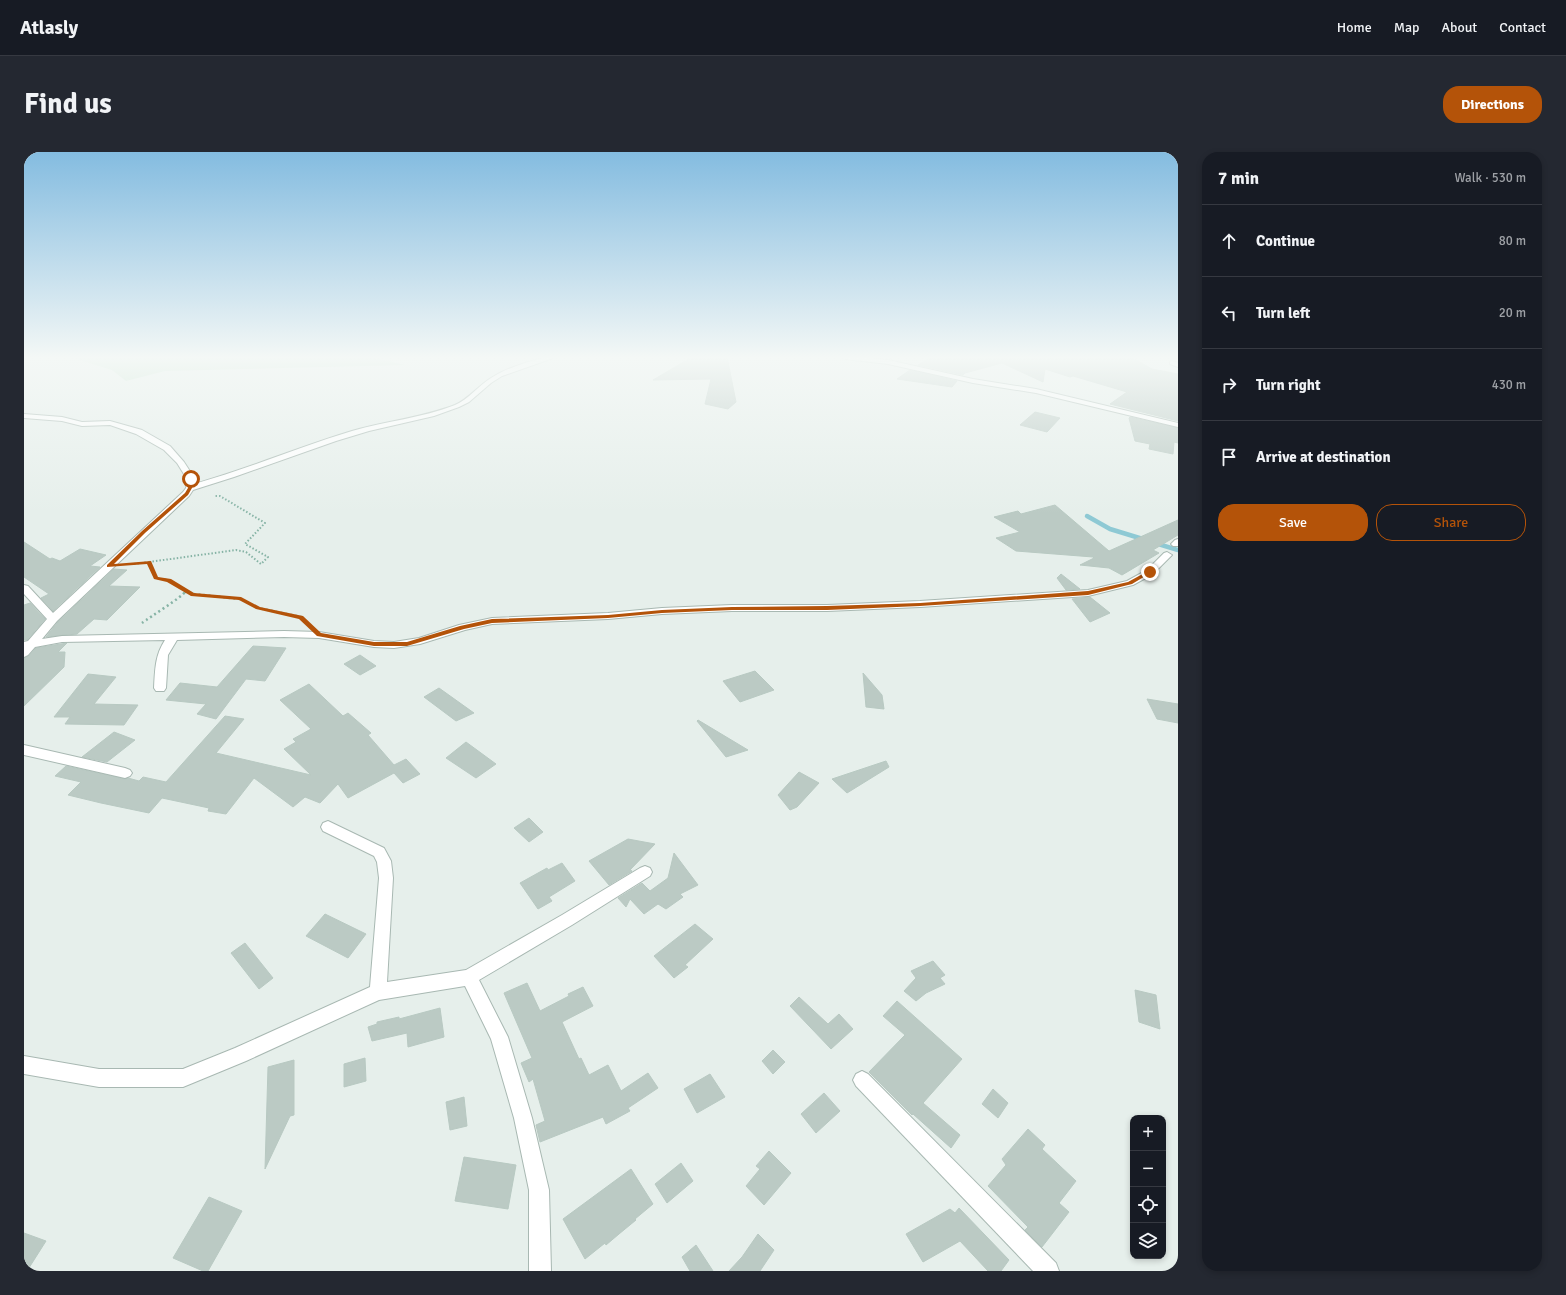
<!DOCTYPE html>
<html lang="en">
<head>
<meta charset="utf-8">
<style>
	body { margin:0; font-family:Signika,sans-serif; background:#242831; color:#f1f3f6 }
	.controls { position:absolute; right:12px; bottom:12px; display:grid; overflow:hidden; border-radius:8px; box-shadow:0 2px 6px #0003 }
	.controls button { width:36px; height:36px; display:grid; place-items:center; padding:0; border:0; border-bottom:1px solid #363941; background:#171b24; color:#f1f3f6; font:20px sans-serif }
	.stop { position:absolute; width:12px; height:12px; margin:-9px; border:3px solid #b45309; border-radius:50%; background:#fff }
	.stop.end { background:#b45309; border-color:#fff; box-shadow:0 1px 4px #0008 }
	.list { margin:0; padding:0; list-style:none }
	h2 { display:flex; justify-content:space-between; align-items:center; height:52px; margin:0; padding:0 16px; font-size:17px }
	h2 small { font-size:13px; font-weight:400; color:#9ea1a6 }
	.list li { display:grid; grid-template-columns:26px 1fr auto; gap:12px; align-items:center; box-sizing:border-box; height:72px; padding:0 16px; border-top:1px solid #363941 }
	.list b { display:block; font-size:15px; white-space:nowrap }
	.list em { font-size:13px; font-style:normal; color:#9ea1a6 }
	.actions { display:flex; gap:8px; padding:12px 16px }
	.actions a { flex:1; padding:9px 0; border:1px solid #b45309; border-radius:16px; text-align:center; font-size:14px; color:#b45309 }
	.actions .main { background:#b45309; color:#fff }
	.icon { flex:none; width:22px; height:22px; fill:none; stroke:currentColor; stroke-width:2; stroke-linecap:round; stroke-linejoin:round }
	.map { position:relative; flex:none; width:1154px; height:1119px; overflow:hidden; border-radius:16px }
	header { display:flex; align-items:center; gap:24px; box-sizing:border-box; height:56px; padding:0 20px; background:#171b24; border-bottom:1px solid #363941 }
	header strong { font-size:19px }
	nav { display:flex; gap:22px; margin-inline-start:auto; font-size:14px }
	.intro { display:flex; align-items:center; justify-content:space-between; box-sizing:border-box; height:96px; padding:0 24px }
	h1 { margin:0; font-size:28px }
	.button { padding:10px 18px; border-radius:16px; background:#b45309; color:#fff; font-size:14px; font-weight:700 }
	main { display:flex; gap:24px; padding:0 24px }
	aside { flex:1; background:#171b24; border-radius:16px; box-shadow:0 2px 6px #0003 }
	.map>svg:first-child { display:block }
	.green { fill:#bfe0c8 }
	.lines { fill:none; stroke-linecap:round; stroke-linejoin:round }
	.stream { stroke:#8ec9d4; stroke-width:4.5 }
	.building { fill:#bbcac4; stroke:#b8c9c2 }
	.minor-casing { stroke:#a8b8b2; stroke-width:2 }
	.path-far1 { stroke:#86b3a5; stroke-width:2; stroke-dasharray:1.5 2; stroke-linecap:butt }
	.path { stroke:#86b3a5; stroke-width:2.5; stroke-dasharray:2 3; stroke-linecap:butt }
	.minor { fill:#fff; fill-rule:evenodd }
	.route { fill:#b45309 }
</style>
</head>
<body>
<header>
<strong>Atlasly</strong>
<nav><a>Home</a><a>Map</a><a>About</a><a>Contact</a></nav>
</header>
<div class="intro"><h1>Find us</h1><a class="button">Directions</a></div>
<main>
<div class="map">
<svg width="1154" height="1119" viewBox="0 0 1154 1119">
	<rect width="100%" height="100%" fill="#e6efeb"/>
	<polygon class="green" points="46,205 347,205 381,213 141,219 102,229 88,218"/>
	<g class="lines">
		<g class="stream">
			<polyline points="1063,364 1086,377 1122,388"/>
			<polyline points="1131,391 1154,398"/>
		</g>
	</g>
	<g class="building">
		<polygon points="668,205 703,205 712,250 704,257 681,252 687,227 629,228"/>
		<polygon points="907,205 1107,205 1128,217 1154,222 1154,269 1086,252 1103,240 1049,224 1046,225 1021,217 1019,230 978,211 941,221 939,223 894,213"/>
		<polygon points="886,218 933,229 928,235 873,227"/>
		<polygon points="1011,260 1036,266 1023,280 996,273"/>
		<polygon points="1106,265 1154,276 1154,291 1150,290 1149,302 1125,297 1126,292 1111,289 1105,266"/>
		<polygon points="1031,353 1085,399 1154,368 1154,383 1129,398 1135,401 1098,423 1085,416 1056,413 1070,406 1069,405 992,399 972,386 996,380 970,365 994,359 997,362"/>
		<polygon points="0,390 26,407 28,406 36,409 56,397 82,403 66,414 76,415 29,459 17,446 25,442 0,425"/>
		<polygon points="90,417 103,418 85,434 116,435 83,468 70,467 53,482 22,485 34,470"/>
		<polygon points="1037,422 1056,437 1042,438 1033,426"/>
		<polygon points="1066,445 1086,461 1066,470 1048,447"/>
		<polygon points="6,451 21,467 3,488 0,488 0,453"/>
		<polygon points="43,491 34,500 41,500 40,515 0,554 0,506 5,504 12,496"/>
		<polygon points="229,494 262,496 241,529 222,527 192,567 173,562 182,552 142,548 156,531 193,535"/>
		<polygon points="336,503 352,514 336,523 320,512"/>
		<polygon points="731,519 750,538 716,550 699,529"/>
		<polygon points="839,521 858,543 860,557 842,555"/>
		<polygon points="64,522 92,525 70,552 114,553 100,573 41,572 46,565 30,565"/>
		<polygon points="285,532 319,564 324,561 347,581 344,583 370,613 382,607 396,622 379,631 370,621 324,646 314,632 296,651 281,645 269,655 230,626 202,662 184,659 185,656 138,646 125,661 77,651 44,643 57,630 31,624 42,614 101,627 104,626 115,629 119,625 142,630 201,564 220,567 192,601 287,623 260,597 272,590 269,587 287,577 256,548"/>
		<polygon points="415,536 450,561 432,569 400,545"/>
		<polygon points="1123,547 1154,552 1154,571 1133,567"/>
		<polygon points="674,568 724,598 702,605 673,569"/>
		<polygon points="90,580 111,588 83,610 58,605"/>
		<polygon points="442,590 472,612 452,626 422,606"/>
		<polygon points="862,609 865,615 823,641 808,627"/>
		<polygon points="775,620 795,631 773,655 766,658 754,643"/>
		<polygon points="505,666 519,680 505,690 490,676"/>
		<polygon points="604,687 631,692 606,718 608,719 585,733 565,709"/>
		<polygon points="650,701 674,733 656,742 659,745 642,757 634,752 620,762 606,747 602,755 594,746 618,731 626,739 644,726"/>
		<polygon points="538,711 551,729 525,745 528,749 514,757 496,731 523,716 524,718"/>
		<polygon points="301,762 342,782 324,806 282,784"/>
		<polygon points="671,772 689,787 661,813 664,815 650,826 630,804"/>
		<polygon points="221,791 249,826 235,837 207,801"/>
		<polygon points="909,809 921,823 916,826 921,832 902,841 892,849 880,839 892,826 887,819"/>
		<polygon points="503,831 516,859 545,844 544,842 559,835 569,854 538,870 555,907 557,906 565,923 584,913 597,939 624,921 634,936 604,956 606,959 582,972 579,965 516,990 512,973 521,969 509,927 505,930 497,911 508,906 480,841"/>
		<polygon points="1111,838 1132,843 1136,877 1115,870"/>
		<polygon points="775,845 804,872 815,862 829,877 807,897 766,854"/>
		<polygon points="873,849 938,907 899,951 936,983 927,996 889,962 888,963 845,920 881,883 859,864"/>
		<polygon points="416,856 420,885 384,895 383,881 348,889 344,875 353,872 353,870 375,865 375,867"/>
		<polygon points="749,898 761,910 749,922 738,909"/>
		<polygon points="341,906 342,929 320,935 320,912"/>
		<polygon points="270,908 270,963 266,964 241,1017 244,915"/>
		<polygon points="686,922 701,945 673,961 660,937"/>
		<polygon points="969,937 984,951 974,966 958,952"/>
		<polygon points="800,941 816,959 792,981 777,962"/>
		<polygon points="440,945 443,974 426,978 422,950"/>
		<polygon points="1004,977 1021,993 1018,997 1052,1029 1035,1051 1045,1060 1018,1095 1001,1078 1004,1075 964,1034 982,1013 978,1007"/>
		<polygon points="745,999 767,1021 740,1053 722,1034 736,1017 732,1014"/>
		<polygon points="440,1005 492,1013 484,1057 431,1049"/>
		<polygon points="657,1011 669,1029 643,1051 631,1032"/>
		<polygon points="607,1017 629,1052 611,1067 612,1068 595,1082 582,1093 581,1091 561,1107 539,1067"/>
		<polygon points="185,1045 218,1059 184,1119 179,1119 149,1106"/>
		<polygon points="935,1056 985,1108 977,1119 964,1119 936,1089 899,1110 882,1082 926,1057 931,1061"/>
		<polygon points="0,1081 22,1089 3,1119 0,1119"/>
		<polygon points="734,1082 750,1098 736,1119 705,1119 718,1105"/>
		<polygon points="672,1093 689,1119 666,1119 658,1105"/>
	</g>
	<g class="lines">
		<g class="minor-casing">
			<g id="minor">
				<path d="M523 205H532L478 224 467 231 445 250 435 255 410 264 345 279 312 289 210 325 169 338 165 344 33 469 18 487 38 484 260 479 295 480 350 489 370 490 395 486 435 473 468 466 584 461 638 456 708 453H803L896 449 1064 438 1103 429 1123 418 1140 401 1143 400 1148 403 1129 422 1109 433 1064 444 896 455 803 459H708L638 462 584 467 468 472 441 478 396 492 370 496 350 495 295 486 260 485 153 488 144 503 142 536 140 539H132L130 536C131 518 131 503 141 488L38 490 11 495 4 503 0 505V490L4 489 23 467 0 442V433L4 434 29 461 159 340 162 336 163 327 153 311 140 298 112 282 86 273 58 274 38 269 0 266V262L38 265 58 270 86 269 118 278 146 294 160 310 171 327 170 332C224 317 275 295 328 279 362 269 398 266 431 253 445 247 454 234 467 226 484 215 504 210 523 205Z"/>
				<polygon points="818,205 835,205 864,208 949,227 1012,237 1154,271 1154,275 1012,241 949,231 864,212 821,207"/>
				<polygon points="1148,209 1154,211 1154,215 1146,212 1146,210"/>
				<polygon points="1154,387 1154,394 1149,394 1147,392 1151,388"/>
				<polygon points="0,593 101,616 106,618 108,621 106,624 101,626 0,603"/>
				<polygon points="304,669 360,696 367,709 369,726 363,830 442,818 538,763 616,716 621,714 626,716 628,720 626,724 548,773 455,828 484,885 508,966 525,1038 527,1119 505,1119 505,1038 490,966 467,887 441,834 355,848 222,909 159,935 75,935 0,922 0,904 75,917 159,917 211,896 346,835 355,726 353,710 350,704 299,679 297,675 299,671"/>
				<polygon points="838,919 844,922 1032,1111 1035,1119 1009,1119 832,934 829,928 832,922"/>
			</g>
		</g>
		<g class="path-far1">
			<polyline points="125,410 212,398 222,400 237,412 244,405 221,392 241,371 196,344 191,344"/>
			<polyline points="110,412 125,410 131,426 145,428 162,438"/>
			<polyline points="161,441 162,438 166,441"/>
		</g>
		<g class="path">
			<polyline points="165,440 169,442 217,447 234,456 277,465 281,469"/>
			<path d="M118 471C126 465 158 445 161 440"/>
		</g>
		<use href="#minor" class="minor"/>
	</g>
	<linearGradient id="sky" x2="0" y2="1"><stop stop-color="#84bce0"/><stop offset="0.57" stop-color="#f4f8f6"/><stop offset="1" stop-color="#f4f8f6" stop-opacity="0"/></linearGradient>
	<rect width="1154" height="361" fill="url(#sky)"/>
	<polygon class="route" points="167,326 169,327 168,336 164,343 121,381 90,412 127,409 134,425 147,427 170,441 217,445 236,455 279,464 297,481 350,490 383,490 436,474 468,467 584,463 638,458 708,455 803,454 896,451 1064,439 1104,430 1124,419 1128,420 1108,432 1064,443 896,454 803,458 708,458 638,461 584,466 468,471 440,477 383,494 350,494 293,484 275,467 232,457 215,448 167,444 143,430 130,427 123,412 83,415 83,413 118,379 161,341 164,336 165,327"/>
</svg>
<div class="controls">
<button>+</button>
<button>−</button>
<button><svg class="icon" aria-label="locate" viewBox="0 0 24 24"><circle cx="12" cy="12" r="6"/><path d="M12 2v4M12 18v4M2 12h4M18 12h4"/></svg></button>
<button><svg class="icon" aria-label="layers" viewBox="0 0 24 24"><path d="M12 4l9 5-9 5-9-5zM3 14l9 5 9-5"/></svg></button>
</div>
<div class="stop" style="left:167px;top:327px"></div>
<div class="stop end" style="left:1126px;top:420px"></div>
</div>
<aside>
<h2>7 min<small>Walk · 530 m</small></h2>
<ul class="list">
<li><svg class="icon" aria-label="ahead" viewBox="0 0 24 24"><path d="M12 20V5M6 11l6-6 6 6"/></svg><div><b>Continue</b></div><em>80 m</em></li>
<li><svg class="icon" aria-label="left" viewBox="0 0 24 24"><path d="M17 20v-9H6M10 6l-5 5 5 5"/></svg><div><b>Turn left</b></div><em>20 m</em></li>
<li><svg class="icon" aria-label="right" viewBox="0 0 24 24"><path d="M7 20v-9h11M14 6l5 5-5 5"/></svg><div><b>Turn right</b></div><em>430 m</em></li>
<li><svg class="icon" aria-label="arrive" viewBox="0 0 24 24"><path d="M6 21V4h12l-3 4 3 4H6"/></svg><div><b>Arrive at destination</b></div></li>
</ul>
<div class="actions"><a class="main">Save</a><a>Share</a></div>
</aside>
</main>
</body>
</html>
